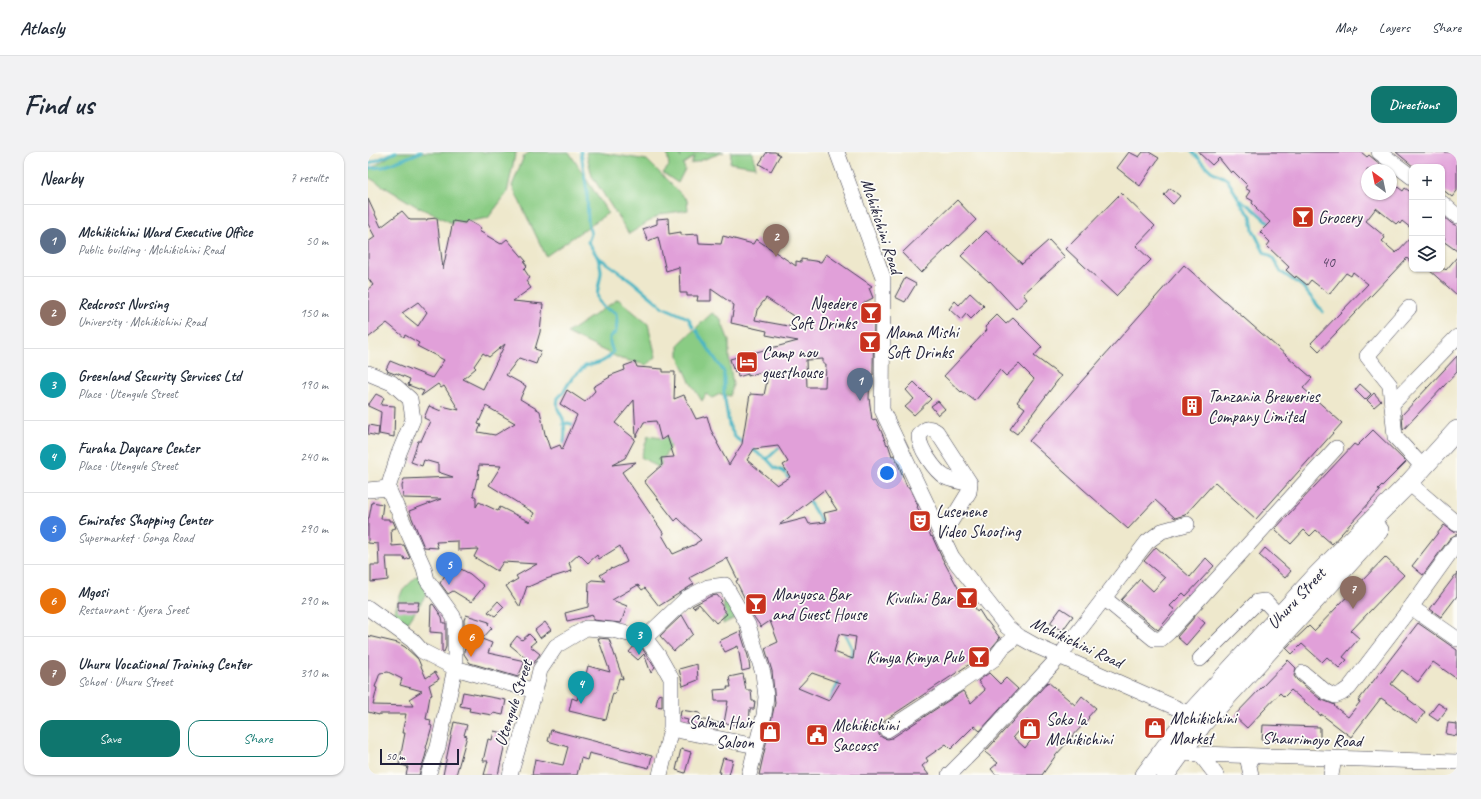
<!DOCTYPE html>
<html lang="en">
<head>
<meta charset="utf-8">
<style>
	body { margin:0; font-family:Caveat,sans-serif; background:#f2f2f3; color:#1f2937 }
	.controls { position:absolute; right:12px; top:12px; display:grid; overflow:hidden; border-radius:8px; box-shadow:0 1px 3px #0004 }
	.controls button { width:36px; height:36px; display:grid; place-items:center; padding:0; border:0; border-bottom:1px solid #e0e1e3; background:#fff; color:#1f2937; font:20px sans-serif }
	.compass { position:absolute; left:993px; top:12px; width:36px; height:36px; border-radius:50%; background:#fff; box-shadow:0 1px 3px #0004; rotate:327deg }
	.scale { position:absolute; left:12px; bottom:10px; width:79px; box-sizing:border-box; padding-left:4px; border:2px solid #22223b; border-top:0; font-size:11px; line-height:14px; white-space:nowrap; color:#22223b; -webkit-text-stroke:3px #fdfcf7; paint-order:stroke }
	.you { position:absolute; left:519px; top:321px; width:14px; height:14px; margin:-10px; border:3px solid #fff; border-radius:50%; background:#1a73e8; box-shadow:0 0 0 6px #1a73e833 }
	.badge { display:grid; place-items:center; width:26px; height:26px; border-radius:50%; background:#0f766e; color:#fff; font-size:13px; font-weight:700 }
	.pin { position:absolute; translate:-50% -33px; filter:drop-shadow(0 1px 2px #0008) }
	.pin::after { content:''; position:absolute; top:21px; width:14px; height:12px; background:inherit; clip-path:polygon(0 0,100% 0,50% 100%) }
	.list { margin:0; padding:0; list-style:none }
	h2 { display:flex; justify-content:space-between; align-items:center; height:52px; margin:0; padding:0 16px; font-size:17px }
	h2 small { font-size:13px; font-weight:400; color:#747a83 }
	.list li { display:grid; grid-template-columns:26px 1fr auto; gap:12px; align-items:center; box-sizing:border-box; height:72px; padding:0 16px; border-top:1px solid #e0e1e3 }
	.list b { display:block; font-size:15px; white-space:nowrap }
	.list p { margin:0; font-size:13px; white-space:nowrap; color:#747a83 }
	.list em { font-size:13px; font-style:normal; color:#747a83 }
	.actions { display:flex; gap:8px; padding:12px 16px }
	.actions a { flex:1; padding:9px 0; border:1px solid #0f766e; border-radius:12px; text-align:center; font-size:14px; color:#0f766e }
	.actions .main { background:#0f766e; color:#fff }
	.icon { flex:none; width:22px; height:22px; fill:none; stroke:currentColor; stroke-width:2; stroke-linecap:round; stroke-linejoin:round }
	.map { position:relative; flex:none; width:1089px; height:623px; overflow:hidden; border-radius:12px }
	header { display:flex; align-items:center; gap:24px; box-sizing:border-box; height:56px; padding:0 20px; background:#fff; border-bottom:1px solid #e0e1e3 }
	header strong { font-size:19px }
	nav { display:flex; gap:22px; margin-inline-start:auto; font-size:14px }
	.intro { display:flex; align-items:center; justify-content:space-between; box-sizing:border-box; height:96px; padding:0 24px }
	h1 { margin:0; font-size:28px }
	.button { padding:10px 18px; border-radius:12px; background:#0f766e; color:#fff; font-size:14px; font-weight:700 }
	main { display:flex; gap:24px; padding:0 24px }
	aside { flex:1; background:#fff; border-radius:12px; box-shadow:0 1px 3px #0004 }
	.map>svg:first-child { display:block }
	.green { fill:#8acc84; stroke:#567760 }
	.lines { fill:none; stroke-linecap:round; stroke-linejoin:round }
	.stream { stroke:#49b6c4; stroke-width:3 }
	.building { fill:#e1a0d9; fill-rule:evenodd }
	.minor-casing { stroke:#414051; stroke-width:16 }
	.major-casing { stroke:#414051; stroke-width:20 }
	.minor { stroke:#fff; stroke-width:15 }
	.major { stroke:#fff; stroke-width:19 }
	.labels { text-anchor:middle; stroke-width:3.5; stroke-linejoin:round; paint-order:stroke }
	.number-label { font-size:15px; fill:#524262 }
	.poi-label { font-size:17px; fill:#22223b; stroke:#fdfcf7; text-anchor:start }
	.street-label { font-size:17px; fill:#22223b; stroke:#fdfcf7 }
</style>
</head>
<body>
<header>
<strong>Atlasly</strong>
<nav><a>Map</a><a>Layers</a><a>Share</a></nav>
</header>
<div class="intro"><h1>Find us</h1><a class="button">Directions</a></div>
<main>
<aside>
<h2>Nearby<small>7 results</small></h2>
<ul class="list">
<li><span class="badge" style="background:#5c6f8a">1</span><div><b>Mchikichini Ward Executive Office</b><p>Public building · Mchikichini Road</p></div><em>50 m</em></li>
<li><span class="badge" style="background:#8d6e63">2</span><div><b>Redcross Nursing</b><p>University · Mchikichini Road</p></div><em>150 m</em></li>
<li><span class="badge" style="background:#0f9aa8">3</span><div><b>Greenland Security Services Ltd</b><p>Place · Utengule Street</p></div><em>190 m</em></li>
<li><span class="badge" style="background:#0f9aa8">4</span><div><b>Furaha Daycare Center</b><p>Place · Utengule Street</p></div><em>240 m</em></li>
<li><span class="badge" style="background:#3f7fe0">5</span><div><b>Emirates Shopping Center</b><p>Supermarket · Gonga Road</p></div><em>290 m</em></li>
<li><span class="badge" style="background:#e8710a">6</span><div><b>Mgosi</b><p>Restaurant · Kyera Sreet</p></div><em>290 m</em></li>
<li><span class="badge" style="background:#8d6e63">7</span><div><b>Uhuru Vocational Training Center</b><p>School · Uhuru Street</p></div><em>310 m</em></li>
</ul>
<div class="actions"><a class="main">Save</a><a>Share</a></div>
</aside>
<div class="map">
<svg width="1089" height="623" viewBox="0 0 1089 623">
	<rect width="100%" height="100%" fill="#fdfcf7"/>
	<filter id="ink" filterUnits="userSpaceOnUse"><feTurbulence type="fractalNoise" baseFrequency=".025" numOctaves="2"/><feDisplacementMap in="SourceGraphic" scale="8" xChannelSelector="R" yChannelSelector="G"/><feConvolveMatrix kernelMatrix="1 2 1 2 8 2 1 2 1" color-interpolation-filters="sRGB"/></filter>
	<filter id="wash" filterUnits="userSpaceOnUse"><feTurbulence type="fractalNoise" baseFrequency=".012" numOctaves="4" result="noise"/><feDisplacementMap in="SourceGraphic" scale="16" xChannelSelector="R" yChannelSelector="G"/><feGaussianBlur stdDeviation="0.9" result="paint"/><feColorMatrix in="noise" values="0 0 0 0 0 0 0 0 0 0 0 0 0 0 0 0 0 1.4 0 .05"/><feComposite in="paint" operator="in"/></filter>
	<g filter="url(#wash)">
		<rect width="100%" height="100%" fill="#eee8cc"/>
		<g class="green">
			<polygon points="28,0 149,0 147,3 139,41 120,66 86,72 48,54 0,25 0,18"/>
			<polygon points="162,0 201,0 240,61 178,104 144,34 156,4"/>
			<polygon points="218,0 230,0 279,8 319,48 320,58 293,62 261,82 224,24"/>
			<polygon points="299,0 310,0 313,6 311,0 326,0 327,3 329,0 356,0 323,12 326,5 315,12 317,17 310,31 295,21 301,14"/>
			<polygon points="363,0 384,0 388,15 362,11"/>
			<polygon points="250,147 280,172 288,205 279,213 253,207 199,181"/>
			<polygon points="344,161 352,166 361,189 361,206 365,233 362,244 352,242 344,246 338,242 334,249 322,230 311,205 311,192"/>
			<polygon points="309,280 291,316 273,305 280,284 294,286"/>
			<polygon points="54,419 66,431 40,470 38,476 25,463 34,439"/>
			<polygon points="359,443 372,469 367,466 355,472 356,447"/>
		</g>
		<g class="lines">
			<g class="stream">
				<polyline points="824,0 843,19 859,27 876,56 883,64 885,78 896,100 905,106 913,120 934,134 955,160"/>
				<polyline points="0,12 28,0"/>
				<polyline points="0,16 15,15 53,0"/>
				<polyline points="872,48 882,54 904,74"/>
				<polyline points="230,105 264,129 295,155 320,166 325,175"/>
				<polyline points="328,178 356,220 356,242 361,273 367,285 377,293"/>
				<polyline points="195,272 200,271 207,273"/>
				<path d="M198 293 196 290C197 284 197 274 195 267 191 257 188 259 190 246 196 241 198 234 203 228 206 222 213 220 217 214 227 212 239 210 245 200L242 191V185L248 180 249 170 248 161C244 158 237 158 234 154 224 142 234 129 233 118 232 107 226 99 220 90L223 82 220 70 219 40 213 0"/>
				<polyline points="382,296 399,307 407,316 415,319 417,321"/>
				<polyline points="399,307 414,293"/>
				<polyline points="419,324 422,329"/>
				<path d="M439 348C442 351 454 369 454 373"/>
				<path d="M477 480C479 492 489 494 481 508"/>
				<polyline points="462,548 472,528"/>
			</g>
		</g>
		<g id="blocks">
			<g class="building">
				<polygon points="399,0 407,0 412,3 403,19 391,12"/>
				<polygon points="761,0 771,5 775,0 781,0 791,6 772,34 749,16"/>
				<polygon points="830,0 993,0 999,5 1001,3 1019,18 999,18 999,42 1023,42 1023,30 1035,39 1037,36 1044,41 1044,77 1034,69 1032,72 1030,70 1028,72 1008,56 998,69 1015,83 1017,86 1014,89 1028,101 1044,84 1044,112 1039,106 951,199 943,191 1000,132 985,120 983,124 978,121 961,142 943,128 939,133 928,124 927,126 918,118 921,115 899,94 902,90 892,80 902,70 888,57 889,56 884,51 885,49 878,45 882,39 877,36 879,33 865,19 863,21 851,6 844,13"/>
				<polygon points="1028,0 1089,0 1089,39 1084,45 1074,37 1074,15 1046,15"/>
				<polygon points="802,36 812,44 805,52 796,43"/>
				<polygon points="753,41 787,74 768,94 783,108 748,144 698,97"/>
				<path d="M0 47 13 75 34 59 42 68H59V67L69 66 75 117 85 69 97 71 99 68 113 76 111 79 133 92 139 87 158 109 156 110 159 114 156 117 162 126 158 129 163 136 145 149 175 152 172 180 167 197 173 199 168 212 151 206 138 223 158 234 152 247 172 259 177 282 182 297 192 293 194 298 209 263 192 252 199 238 217 250 227 239 225 235 242 225 241 224 257 218 256 214 267 210 269 215 295 217V220H307L306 247 316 243 328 267 339 264 343 278 350 291H349L361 313 374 292 382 242 396 243 399 229V218L380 224V222L370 225 369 219 367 220 366 216 365 217 362 207 430 189 398 183 399 179 363 171 366 153 343 137V149H329L330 144H319V141H312L311 115 298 119 290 85 280 89 275 77 289 72V67L300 66 301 82 313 80V83L330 82 331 91 353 92 355 84 385 92 388 87 428 114V109L433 110V107L453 110 458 102 504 134 501 136 505 146 495 151 504 170 506 169 505 215V223H502L501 246 504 268 508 267 519 293 520 292 524 304 526 303 532 317 539 335H541L550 354 549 355 557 369 563 385 564 384 574 406 595 445 600 443 602 447H604L609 460 611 458 618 469H619L632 486 620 500 514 570 511 574V583L515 586 520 587 524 586 595 539 603 551 617 538 610 529 621 521 632 532 638 526 650 537 612 579 606 574 583 597 578 592 558 606 560 609 554 614 561 623H391L407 551 404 519 397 496 410 490 402 469 393 475 386 465 368 429 370 428 359 406 321 426 326 432 291 454 277 436 274 438 270 433 244 448 259 454 253 471 225 468V463L199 469 197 461 220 455 221 430 224 428 237 429 232 423 243 416 244 417 259 410 252 394 231 407 229 403 220 411 211 402 201 411 204 419 178 427 160 435 159 434 152 455 138 434 150 427 148 424 169 412 135 410 129 419 106 405 110 397 90 398V389L68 390 70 396 56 395 41 359 73 347 35 346 34 334 36 327 85 325 70 320V312L56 308 54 314 43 310 50 289H53L62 269 56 266 61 254 73 259 74 254 91 258 76 234 73 236 70 232 53 244 56 239 40 233 42 227 28 221 27 222 19 219 20 218 18 217 22 209 64 226 76 208 49 194 51 191 37 183 36 185 19 171 0 186V137L5 133 0 126V90L7 85 0 72ZM398 146 448 179 387 168 389 158ZM50 150 59 160 50 174 34 161ZM137 192 115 237 95 227 108 216 106 214 115 201 121 205ZM455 207V212H458L457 235H439L438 208ZM266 248 268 285 276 270 288 269 293 288 299 284 306 305 293 306 294 313 276 329 307 369 310 366 333 388 328 391V392L305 402 294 383 296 382 254 320 268 310 244 313 257 306 267 287 247 271ZM118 254 147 271 127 283 110 280 113 273 110 272ZM410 294 420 310 415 313 422 325 409 333 379 308 386 297ZM111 313 133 314 121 333 166 361 162 370 132 355 130 359 111 350 108 355V345L105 343 109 326 110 327ZM456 338 469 358 456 361 458 370 441 372 438 366 411 373ZM471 482 488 485 485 507 466 500ZM444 521 472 531 461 549 430 536Z"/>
				<polygon points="589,48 608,68 553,121 534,101"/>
				<polygon points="1074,63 1083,71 1089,74 1089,99 1075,89 1077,86 1074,84"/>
				<polygon points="618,79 654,112 681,88 697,105 655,142 659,147 648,157 622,129 621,130 593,104"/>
				<polygon points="1089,105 1089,143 1060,117 1077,117 1078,118"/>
				<polygon points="816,113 944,226 935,236 974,271 888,367 847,330 817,363 807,366 787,348 760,377 661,289"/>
				<polygon points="537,126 548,132 537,150 527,145"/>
				<polygon points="602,141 616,154 603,167 598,162 593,168 581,157 587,149 591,153"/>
				<polygon points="629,163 638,172 645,166 674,195 666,204 693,224 649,282 642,277 657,256 649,250 666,227 651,212 638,224 632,218 607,249 594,239 593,240 576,224 619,178 617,175"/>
				<polygon points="1089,204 1089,220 1035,278 1034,263"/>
				<polygon points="546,230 563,247 546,263 537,255 546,247 538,238"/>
				<polygon points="992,232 1003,242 997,248 987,238"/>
				<polygon points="1006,241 1013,249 1006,255 999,248"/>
				<polygon points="8,242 16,246 13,253 27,254 26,285 11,282 13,260 0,254 0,252 1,252"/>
				<polygon points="570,249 577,257 570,263 563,254"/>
				<polygon points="1,273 11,275 10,284 0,282"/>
				<polygon points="1005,278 1038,310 1010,338 1012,339 964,392 948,378 942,384 936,378 923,392 907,377 986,292 989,294"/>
				<polygon points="4,350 15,352 13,367 21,367 21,369 25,369 28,376 23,377 24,394 36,393 42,406 37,408 36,405 18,405 20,428 3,430 3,413 11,413 10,392 0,391 0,366 1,366"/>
				<polygon points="1076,373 1089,382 1082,386 1055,423 1044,414"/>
				<polygon points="788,395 822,425 838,406 846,414 818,444 815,441 802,454 807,458 790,478 753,448 772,427 785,439 797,426 776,409"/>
				<polygon points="897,396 923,419 917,426 891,403"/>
				<polygon points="1017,405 1036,423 983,479 991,486 975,505 979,508 971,516 959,505 954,510 934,492 924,502 918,496 941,474 946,479"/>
				<polygon points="83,414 92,419 93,417 102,422 116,434 103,450 85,439 80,442 72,431"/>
				<polygon points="1089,421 1089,444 1073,465 1062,457"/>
				<polygon points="349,443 354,449 352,451 355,455 354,456 359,462 348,471 331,452 326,456 324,454 343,444"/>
				<polygon points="130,449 136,455 127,464 120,460"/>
				<polygon points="30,450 51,450 49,459 30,459"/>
				<polygon points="65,452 74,465 75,471 78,471 78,495 76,500 74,499 74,481 62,480 63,453"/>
				<polygon points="693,456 705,464 694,479 682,471"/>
				<polygon points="98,463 121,470 120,472 124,476 114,487 124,491 120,501 157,509 150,525 102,511 96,502 96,498 113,487 96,482 96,468"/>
				<polygon points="314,463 325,482 306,499 292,484"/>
				<polygon points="828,463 837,471 818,493 809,485"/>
				<polygon points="177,470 183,478 172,486 167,478"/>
				<polygon points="1050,471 1089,498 1089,527 1065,510 1050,530 1034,518 1023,532 1041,546 1040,547 1057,560 1049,571 1013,546 983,585 953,562 953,564 923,538 916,545 912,541 879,576 866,564 920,508 928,516 926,524 929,528 952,547 967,553 966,554 980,565 992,550 990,549"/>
				<polygon points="372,479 380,504 382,517 374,519 370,494 357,500 351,489"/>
				<polygon points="161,482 168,489 162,494 172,502 165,512 142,493 149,484 154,488"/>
				<path d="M0 484 30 491 37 495 50 507 58 526 67 520 71 527 61 533 64 543 62 544 58 567 63 568 62 573 64 574 58 596 59 597 57 605 51 623H38L40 615 31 612 37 581H34L38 562H11V563L0 560ZM20 520 34 527 32 533 54 539 41 547 45 554 5 553 9 536 7 535 12 521Z"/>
				<polygon points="230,486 241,487 255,527 251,526 247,542 245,541 238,568 201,559 204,546 209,548 212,538 214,538 220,514 242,520"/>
				<polygon points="267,493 274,496 287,516 283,521 276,502 270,508 261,500"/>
				<polygon points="329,512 330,528 315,534 311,517"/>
				<polygon points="375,522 378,538 383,538 384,549 387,549 386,557 382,557 381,575 356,571 360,549 347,549 346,538 360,537 359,535 363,535 361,525"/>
				<path d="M680 530 707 553 714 544 728 556 720 565 721 566 688 603 674 623H628L623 617 630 611 617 600ZM659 568 671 578 657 596 645 585Z"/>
				<polygon points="95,540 138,548 135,563 125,561 124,563 101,559 102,556 92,554"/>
				<polygon points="294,542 294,555 288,554 290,543"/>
				<polygon points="1070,551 1079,557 1070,569 1061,563"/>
				<polygon points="313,558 332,561 332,567 351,571 350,577 319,571 320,568 312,566"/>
				<polygon points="86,570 99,573 96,583 99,584 88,623 75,623"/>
				<polygon points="1080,571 1089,572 1089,584 1078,582"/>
				<polygon points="895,573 952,575 952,591 894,589"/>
				<polygon points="183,578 284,604 281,616 221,601 219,608 213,606 209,623 164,623 167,607 195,613 200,595 180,589"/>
				<polygon points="126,579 139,582 130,623 116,623 120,609 115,609 120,587 124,588"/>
				<polygon points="313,597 323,600 317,621 308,618"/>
				<polygon points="355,606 365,608 361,623 352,623 353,620 351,620"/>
			</g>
		</g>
	</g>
	<g filter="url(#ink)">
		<use href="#blocks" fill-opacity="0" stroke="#414051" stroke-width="1"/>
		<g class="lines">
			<g class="minor-casing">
				<g id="minor">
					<polyline points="469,0 515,125 514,258 584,405 639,475 652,485 668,494 822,562"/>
					<polyline points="1011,0 1044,25"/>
					<polyline points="1074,51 1089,64"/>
					<polyline points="1041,156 999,204 1022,233 1027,285 1055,315"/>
					<polyline points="0,221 24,231 42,247 45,267 31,301 20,336 56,416 59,428 85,464 87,470 87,516 70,595 60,623"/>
					<polyline points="1024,252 1089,185"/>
					<polyline points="1041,331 1089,372"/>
					<polyline points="0,338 20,336"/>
					<path d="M574 384 601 340 602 331 569 280C561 274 557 276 551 284 551 296 567 319 577 325 585 329 594 330 602 331"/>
					<polyline points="736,446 786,487 793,487 801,480 968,296"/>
					<polyline points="1043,455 1089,487"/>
					<polyline points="0,456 44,488 54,499 87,516 167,539"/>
					<polyline points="277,486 319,446 340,435 357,433 380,473 395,521 398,545 396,563 381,623"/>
					<polyline points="832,507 889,450 897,449 911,464"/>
					<polyline points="935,521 958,540 967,544 974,541 981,536 1043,455 1089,391"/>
					<polyline points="303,577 388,594"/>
					<polyline points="519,578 587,534 626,507 635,495 643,489 647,482"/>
					<polyline points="805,597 813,601 832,602 1089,610"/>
					<polyline points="832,602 848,623"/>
					<polyline points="879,604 883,623"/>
					<polyline points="142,623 167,539 172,518 188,494 218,476 244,478 277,486 290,503 303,526 303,577 292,623"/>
					<polyline points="581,623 608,596 691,505 779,390 794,379 819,372"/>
					<polyline points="963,623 966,607"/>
				</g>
			</g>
			<g class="major-casing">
				<g id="major">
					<polyline points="777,623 822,562 950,422 1041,331 1089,278"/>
					<polyline points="797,623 835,571 1011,378"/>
				</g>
			</g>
			<use href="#minor" class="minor"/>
			<use href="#major" class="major"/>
		</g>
	</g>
	<defs>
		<g id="bar-square" transform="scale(1.15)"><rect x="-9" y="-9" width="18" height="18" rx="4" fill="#c8321e" stroke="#fdfcf7"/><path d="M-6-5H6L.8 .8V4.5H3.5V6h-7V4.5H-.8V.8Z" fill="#fff"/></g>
		<g id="hotel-square" transform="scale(1.15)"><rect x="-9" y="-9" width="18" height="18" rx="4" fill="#c8321e" stroke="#fdfcf7"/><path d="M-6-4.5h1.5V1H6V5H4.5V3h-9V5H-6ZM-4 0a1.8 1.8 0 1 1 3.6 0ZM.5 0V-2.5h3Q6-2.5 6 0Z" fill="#fff"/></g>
		<g id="building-square" transform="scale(1.15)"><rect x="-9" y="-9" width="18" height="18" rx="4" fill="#c8321e" stroke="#fdfcf7"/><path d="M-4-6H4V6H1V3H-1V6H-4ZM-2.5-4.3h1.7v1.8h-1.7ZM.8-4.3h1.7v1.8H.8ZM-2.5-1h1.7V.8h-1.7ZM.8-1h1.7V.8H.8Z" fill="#fff"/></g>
		<g id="theatre-square" transform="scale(1.15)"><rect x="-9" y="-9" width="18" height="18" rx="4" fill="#c8321e" stroke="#fdfcf7"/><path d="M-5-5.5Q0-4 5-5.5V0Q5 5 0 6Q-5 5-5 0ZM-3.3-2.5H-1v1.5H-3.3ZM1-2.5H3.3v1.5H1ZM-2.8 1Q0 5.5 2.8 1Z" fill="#fff"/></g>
		<g id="shop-square" transform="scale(1.15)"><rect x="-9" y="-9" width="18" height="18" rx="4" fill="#c8321e" stroke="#fdfcf7"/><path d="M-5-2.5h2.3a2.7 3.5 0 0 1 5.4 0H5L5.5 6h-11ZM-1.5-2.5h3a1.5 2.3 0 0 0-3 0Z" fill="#fff"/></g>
		<g id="civic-square" transform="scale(1.15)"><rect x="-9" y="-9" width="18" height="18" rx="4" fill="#c8321e" stroke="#fdfcf7"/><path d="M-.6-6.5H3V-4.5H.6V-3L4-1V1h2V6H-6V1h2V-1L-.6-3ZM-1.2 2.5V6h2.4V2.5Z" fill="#fff"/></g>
	</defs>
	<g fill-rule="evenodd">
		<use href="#bar-square" x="935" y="65"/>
		<use href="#bar-square" x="503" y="161"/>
		<use href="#bar-square" x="502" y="190"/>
		<use href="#hotel-square" x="379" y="210"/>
		<use href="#building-square" x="824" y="254"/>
		<use href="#theatre-square" x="552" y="369"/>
		<use href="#bar-square" x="599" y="446"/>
		<use href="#bar-square" x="388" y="452"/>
		<use href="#bar-square" x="611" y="505"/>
		<use href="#shop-square" x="787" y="576"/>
		<use href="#shop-square" x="662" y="577"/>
		<use href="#shop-square" x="402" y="580"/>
		<use href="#civic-square" x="449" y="583"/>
	</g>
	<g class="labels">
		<g class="number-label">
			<text x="960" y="115">40</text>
		</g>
		<g class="poi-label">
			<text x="950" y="71">Grocery</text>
			<text x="488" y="157" text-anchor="end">Ngedere<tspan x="488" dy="20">Soft Drinks</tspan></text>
			<text x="518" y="186">Mama Mishi<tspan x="518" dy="20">Soft Drinks</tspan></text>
			<text x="394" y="206">Camp nou<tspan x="394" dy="20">guesthouse</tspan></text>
			<text x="840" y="250">Tanzania Breweries<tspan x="840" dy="20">Company Limited</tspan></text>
			<text x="568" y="365">Lusenene<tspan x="568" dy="20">Video Shooting</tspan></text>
			<text x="404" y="448">Manyosa Bar<tspan x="404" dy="20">and Guest House</tspan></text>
			<text x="584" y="452" text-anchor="end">Kivulini Bar</text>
			<text x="596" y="511" text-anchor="end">Kimya Kimya Pub</text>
			<text x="802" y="572">Mchikichini<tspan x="802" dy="20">Market</tspan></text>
			<text x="678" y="573">Soko la<tspan x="678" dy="20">Mchikichini</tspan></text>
			<text x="386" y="576" text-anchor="end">Salma Hair<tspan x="386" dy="20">Saloon</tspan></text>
			<text x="464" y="579">Mchikichini<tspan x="464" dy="20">Saccoss</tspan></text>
		</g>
		<g class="street-label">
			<text transform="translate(514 74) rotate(72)" y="6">Mchikichini Road</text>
			<text transform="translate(928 446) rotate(-47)" y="6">Uhuru Street</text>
			<text transform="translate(709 490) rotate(25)" y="6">Mchikichini Road</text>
			<text transform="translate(145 551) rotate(-72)" y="6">Utengule Street</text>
			<text transform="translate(944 587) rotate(2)" y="6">Shaurimoyo Road</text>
		</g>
	</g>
</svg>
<div class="controls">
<button>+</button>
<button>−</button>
<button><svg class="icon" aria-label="layers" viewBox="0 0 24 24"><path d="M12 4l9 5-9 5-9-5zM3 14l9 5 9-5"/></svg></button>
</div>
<svg class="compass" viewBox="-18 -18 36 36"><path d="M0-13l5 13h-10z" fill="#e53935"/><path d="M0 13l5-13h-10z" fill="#747a83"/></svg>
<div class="scale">50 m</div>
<div class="you"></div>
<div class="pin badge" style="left:492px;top:249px;background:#5c6f8a">1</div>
<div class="pin badge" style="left:408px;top:105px;background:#8d6e63">2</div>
<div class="pin badge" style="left:271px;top:503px;background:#0f9aa8">3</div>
<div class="pin badge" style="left:213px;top:552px;background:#0f9aa8">4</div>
<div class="pin badge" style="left:81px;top:433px;background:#3f7fe0">5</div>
<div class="pin badge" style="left:103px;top:505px;background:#e8710a">6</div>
<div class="pin badge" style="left:985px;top:457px;background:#8d6e63">7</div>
</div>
</main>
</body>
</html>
